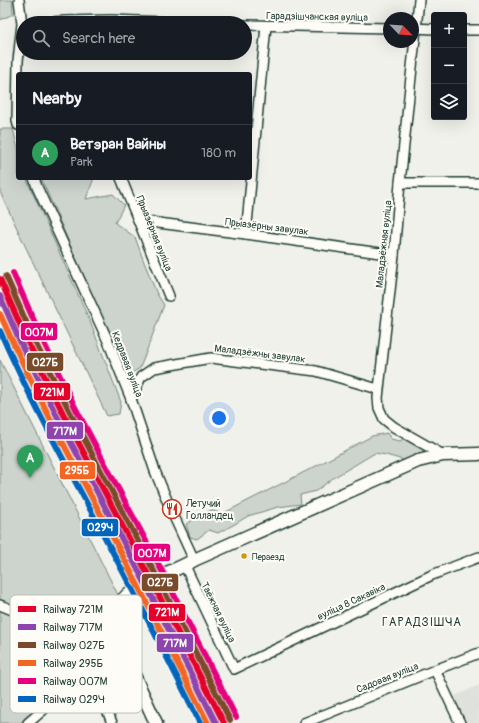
<!DOCTYPE html>
<html lang="en">
<head>
<meta charset="utf-8">
<style>
	body { margin:0; font-family:Pangolin,sans-serif; background:#20242c; color:#f1f3f6 }
	.controls { position:absolute; right:12px; top:12px; display:grid; overflow:hidden; border-radius:4px; box-shadow:0 4px 16px #0002 }
	.controls button { width:36px; height:36px; display:grid; place-items:center; padding:0; border:0; border-bottom:1px solid #363941; background:#171b24; color:#f1f3f6; font:20px sans-serif }
	.compass { position:absolute; left:383px; top:12px; width:36px; height:36px; border-radius:50%; background:#171b24; box-shadow:0 4px 16px #0002; rotate:115deg }
	.you { position:absolute; left:219px; top:418px; width:14px; height:14px; margin:-10px; border:3px solid #fff; border-radius:50%; background:#1a73e8; box-shadow:0 0 0 6px #1a73e833 }
	.badge { display:grid; place-items:center; width:26px; height:26px; border-radius:50%; background:#c8321e; color:#fff; font-size:13px; font-weight:700 }
	.pin { position:absolute; translate:-50% -33px; filter:drop-shadow(0 1px 2px #0008) }
	.pin::after { content:''; position:absolute; top:21px; width:14px; height:12px; background:inherit; clip-path:polygon(0 0,100% 0,50% 100%) }
	.list { margin:0; padding:0; list-style:none }
	h2 { display:flex; justify-content:space-between; align-items:center; height:52px; margin:0; padding:0 16px; font-size:17px }
	h2 small { font-size:13px; font-weight:400; color:#9ea1a6 }
	.list li { display:grid; grid-template-columns:26px 1fr auto; gap:12px; align-items:center; box-sizing:border-box; height:56px; padding:0 16px; border-top:1px solid #363941 }
	.list b { display:block; font-size:15px; white-space:nowrap }
	.list p { margin:0; font-size:13px; white-space:nowrap; color:#9ea1a6 }
	.list em { font-size:13px; font-style:normal; color:#9ea1a6 }
	.icon { flex:none; width:22px; height:22px; fill:none; stroke:currentColor; stroke-width:2; stroke-linecap:round; stroke-linejoin:round }
	.map { position:relative; flex:none; width:479px; height:723px; overflow:hidden }
	.search { position:absolute; background:#171b24; box-shadow:0 4px 16px #0002; left:16px; top:16px; width:236px; height:44px; display:flex; align-items:center; gap:10px; box-sizing:border-box; padding:0 14px; border-radius:22px; color:#9ea1a6; font-size:15px }
	.panel { position:absolute; background:#171b24; box-shadow:0 4px 16px #0002; left:16px; top:72px; width:236px; height:108px; border-radius:4px }
	.map>svg:first-child { display:block }
	.built { fill:#dfe2dc }
	.green { fill:#cdd3cd; stroke:#768880 }
	.lines { fill:none; stroke-linecap:round; stroke-linejoin:round }
	.minor-casing { stroke:#1f3d34; stroke-width:12 }
	.major-casing { stroke:#1f3d34; stroke-width:15 }
	.minor { stroke:#fdfcf7; stroke-width:9 }
	.major { stroke:#fdfcf7; stroke-width:12 }
	.rail-1-casing { stroke:#fdfcf7; stroke-width:9 }
	.rail-2-casing { stroke:#fdfcf7; stroke-width:9 }
	.rail-3-casing { stroke:#fdfcf7; stroke-width:9 }
	.rail-4-casing { stroke:#fdfcf7; stroke-width:9 }
	.rail-5-casing { stroke:#fdfcf7; stroke-width:9 }
	.rail-6-casing { stroke:#fdfcf7; stroke-width:9 }
	.rail-1 { stroke:#e4002b; stroke-width:6 }
	.rail-2 { stroke:#8e44ad; stroke-width:6 }
	.rail-3 { stroke:#7a4b2a; stroke-width:6 }
	.rail-4 { stroke:#f26522; stroke-width:6 }
	.rail-5 { stroke:#e5007d; stroke-width:6 }
	.rail-6 { stroke:#0065bd; stroke-width:6 }
	.bus-dot { fill:#d79608; stroke:#fdfcf7; stroke-width:1.5 }
	.labels { text-anchor:middle; stroke-width:4; stroke-linejoin:round; paint-order:stroke }
	.bus-label { font-size:9px; fill:#1f3d34; stroke:#fdfcf7; text-anchor:start }
	.street-label { font-size:10px; fill:#1f3d34; stroke:#fdfcf7 }
	.poi-label { font-size:10px; fill:#1f3d34; stroke:#fdfcf7; text-anchor:start }
	.quarter-label { font-size:12px; letter-spacing:1px; fill:#1f3d34; stroke:#fdfcf7 }
	.key { fill:#fdfcf7; stroke:#bac3bc; stroke-width:1 }
	.key-label { font-size:11px; fill:#1f3d34 }
	.line-badge { stroke:#fdfcf7; stroke-width:1.5 }
	.badge-label { font-size:11px; text-anchor:middle; font-weight:bold; fill:#fff }
</style>
</head>
<body>
<div class="map">
<svg width="479" height="723" viewBox="0 0 479 723">
	<rect width="100%" height="100%" fill="#f0f1eb"/>
	<filter id="ink" filterUnits="userSpaceOnUse"><feTurbulence type="fractalNoise" baseFrequency=".025" numOctaves="2"/><feDisplacementMap in="SourceGraphic" scale="8" xChannelSelector="R" yChannelSelector="G"/><feConvolveMatrix kernelMatrix="1 2 1 2 8 2 1 2 1" color-interpolation-filters="sRGB"/></filter>
	<g filter="url(#ink)">
		<polygon class="built" points="479,685 479,723 466,723 455,696"/>
		<g class="green">
			<polygon points="0,0 12,0 13,14 0,20"/>
			<polygon points="0,129 13,129 18,149 18,178 26,178 89,319 121,402 119,414 107,416 28,252 0,192"/>
			<polygon points="41,178 94,178 86,199 113,194 124,205 115,223 135,237 144,262 157,294 164,305 140,368 127,376"/>
			<polygon points="0,360 118,595 113,604 103,630 93,646 88,658 52,697 20,723 0,723"/>
			<polygon points="387,433 391,439 400,441 404,438 430,453 407,461 386,455 375,453 333,478 316,491 300,495 301,504 278,507 248,516 235,524 218,533 209,530 197,539 190,537 186,524 211,510 222,514 320,464 372,436"/>
		</g>
		<g class="lines">
			<g class="minor-casing">
				<g id="minor">
					<polyline points="419,0 400,183 394,255 378,398 379,408 384,419 394,427 443,455"/>
					<polyline points="38,23 66,21 111,20 194,23"/>
					<polyline points="245,25 389,28"/>
					<polyline points="413,28 434,29"/>
					<polyline points="464,30 479,30"/>
					<polyline points="18,125 17,121 18,61 22,24 19,0"/>
					<polyline points="34,178 37,187 108,341 131,399 155,471 171,510 194,560"/>
					<polyline points="121,178 169,296"/>
					<polyline points="400,183 479,183"/>
					<polyline points="137,217 150,222 246,234 394,255"/>
					<polyline points="246,234 266,26"/>
					<polyline points="131,399 141,377 154,368 211,358 316,371 378,389"/>
					<polyline points="185,566 234,669 432,575 479,557"/>
					<path d="M0 605 20 613 91 611 115 609C111 622 106 635 100 647 94 658 85 667 77 676 62 693 45 709 28 723"/>
					<polyline points="89,663 112,723"/>
					<polyline points="435,670 460,723"/>
					<polyline points="304,723 435,670 479,653"/>
				</g>
			</g>
			<g class="major-casing">
				<path id="major" d="M156 723 127 660 121 641 115 609C120 603 125 596 132 591 151 577 174 572 194 560L418 461 443 455 479 454"/>
			</g>
			<use href="#minor" class="minor"/>
			<use href="#major" class="major"/>
			<g class="rail-1-casing">
				<polyline id="rail-1" points="0,279 29,345 64,415 151,580 224,723"/>
			</g>
			<g class="rail-2-casing">
				<polyline id="rail-2" points="0,296 23,348 58,418 145,583 216,723"/>
			</g>
			<g class="rail-3-casing">
				<polyline id="rail-3" points="6,276 35,342 70,412 157,577 230,720"/>
			</g>
			<g class="rail-4-casing">
				<path id="rail-4" d="M0 314C32 386 69 455 106 524 141 590 174 657 208 723"/>
			</g>
			<g class="rail-5-casing">
				<polyline id="rail-5" points="13,273 42,339 76,409 163,573 236,717"/>
			</g>
			<g class="rail-6-casing">
				<path id="rail-6" d="M0 331C27 393 60 453 92 513 129 582 165 653 200 723"/>
			</g>
			<use href="#rail-1" class="rail-1"/>
			<use href="#rail-2" class="rail-2"/>
			<use href="#rail-3" class="rail-3"/>
			<use href="#rail-4" class="rail-4"/>
			<use href="#rail-5" class="rail-5"/>
			<use href="#rail-6" class="rail-6"/>
		</g>
	</g>
	<defs>
		<g id="restaurant-ring" transform="scale(1)"><circle r="9.5" fill="#fdfcf7" stroke="#c8321e" stroke-width="1.5"/><path d="M-5-6h1v4h1v-4h1v4h1v-4h1v5L-1.5 .5V6h-2V.5L-5-1ZM5-6V6H3V1.5H1.5Q1.5-4 5-6Z" fill="#c8321e"/></g>
	</defs>
	<g fill-rule="evenodd">
		<use href="#restaurant-ring" x="172" y="509"/>
	</g>
	<circle class="bus-dot" cx="244" cy="556" r="3.5"/>
	<g class="labels">
		<g class="bus-label">
			<text x="252" y="560">Пераезд</text>
		</g>
		<g class="street-label">
			<text transform="translate(317 16) rotate(1)" y="4">Гарадзішчанская вуліца</text>
			<text transform="translate(267 226) rotate(7)" y="4">Прыазёрны завулак</text>
			<text transform="translate(155 233) rotate(68)" y="4">Прыазёрная вуліца</text>
			<text transform="translate(383 244) rotate(-84)" y="4">Маладзёжная вуліца</text>
			<text transform="translate(260 353) rotate(7)" y="4">Маладзёжны завулак</text>
			<text transform="translate(128 364) rotate(69)" y="4">Кедравая вуліца</text>
			<text transform="translate(351 601) rotate(-25)" y="4">вуліца 8 Сакавіка</text>
			<text transform="translate(219 612) rotate(64)" y="4">Таёжная вуліца</text>
			<text transform="translate(387 677) rotate(-22)" y="4">Садовая вуліца</text>
		</g>
		<g class="poi-label">
			<text x="186" y="507">Летучий<tspan x="186" dy="12">Голландец</tspan></text>
		</g>
		<g class="quarter-label">
			<text x="422" y="626">ГАРАДЗІШЧА</text>
		</g>
	</g>
	<rect x="10" y="595" width="132" height="118" rx="6" class="key"/>
	<rect x="18" y="606" width="18" height="6" fill="#e4002b"/>
	<rect x="18" y="624" width="18" height="6" fill="#8e44ad"/>
	<rect x="18" y="642" width="18" height="6" fill="#7a4b2a"/>
	<rect x="18" y="660" width="18" height="6" fill="#f26522"/>
	<rect x="18" y="678" width="18" height="6" fill="#e5007d"/>
	<rect x="18" y="696" width="18" height="6" fill="#0065bd"/>
	<g class="key-label">
		<text x="43" y="613">Railway 721М</text>
		<text x="43" y="631">Railway 717М</text>
		<text x="43" y="649">Railway 027Б</text>
		<text x="43" y="667">Railway 295Б</text>
		<text x="43" y="685">Railway 007М</text>
		<text x="43" y="703">Railway 029Ч</text>
	</g>
	<g class="line-badge">
		<rect x="20" y="322" width="38" height="19" rx="4" fill="#e5007d"/>
		<rect x="26" y="352" width="38" height="20" rx="4" fill="#7a4b2a"/>
		<rect x="33" y="382" width="38" height="19" rx="4" fill="#e4002b"/>
		<rect x="46" y="421" width="38" height="19" rx="4" fill="#8e44ad"/>
		<rect x="59" y="461" width="37" height="19" rx="4" fill="#f26522"/>
		<rect x="81" y="518" width="38" height="19" rx="4" fill="#0065bd"/>
		<rect x="133" y="543" width="38" height="19" rx="4" fill="#e5007d"/>
		<rect x="141" y="573" width="38" height="19" rx="4" fill="#7a4b2a"/>
		<rect x="148" y="603" width="38" height="19" rx="4" fill="#e4002b"/>
		<rect x="156" y="633" width="38" height="20" rx="4" fill="#8e44ad"/>
	</g>
	<g class="badge-label">
		<text x="39" y="336">007М</text>
		<text x="45" y="366">027Б</text>
		<text x="52" y="396">721М</text>
		<text x="65" y="435">717М</text>
		<text x="77" y="474">295Б</text>
		<text x="100" y="531">029Ч</text>
		<text x="152" y="557">007М</text>
		<text x="160" y="586">027Б</text>
		<text x="167" y="616">721М</text>
		<text x="175" y="647">717М</text>
	</g>
</svg>
<div class="controls">
<button>+</button>
<button>−</button>
<button><svg class="icon" aria-label="layers" viewBox="0 0 24 24"><path d="M12 4l9 5-9 5-9-5zM3 14l9 5 9-5"/></svg></button>
</div>
<svg class="compass" viewBox="-18 -18 36 36"><path d="M0-13l5 13h-10z" fill="#e53935"/><path d="M0 13l5-13h-10z" fill="#9ea1a6"/></svg>
<div class="you"></div>
<div class="pin badge" style="left:30px;top:478px;background:#2e9e5b">A</div>
<div class="search"><svg class="icon" aria-label="search" viewBox="0 0 24 24"><circle cx="10" cy="10" r="6"/><path d="M15 15l6 6"/></svg>Search here</div>
<section class="panel">
<h2>Nearby<small></small></h2>
<ul class="list">
<li><span class="badge" style="background:#2e9e5b">A</span><div><b>Ветэран Вайны</b><p>Park</p></div><em>180 m</em></li>
</ul>
</section>
</div>
</body>
</html>
